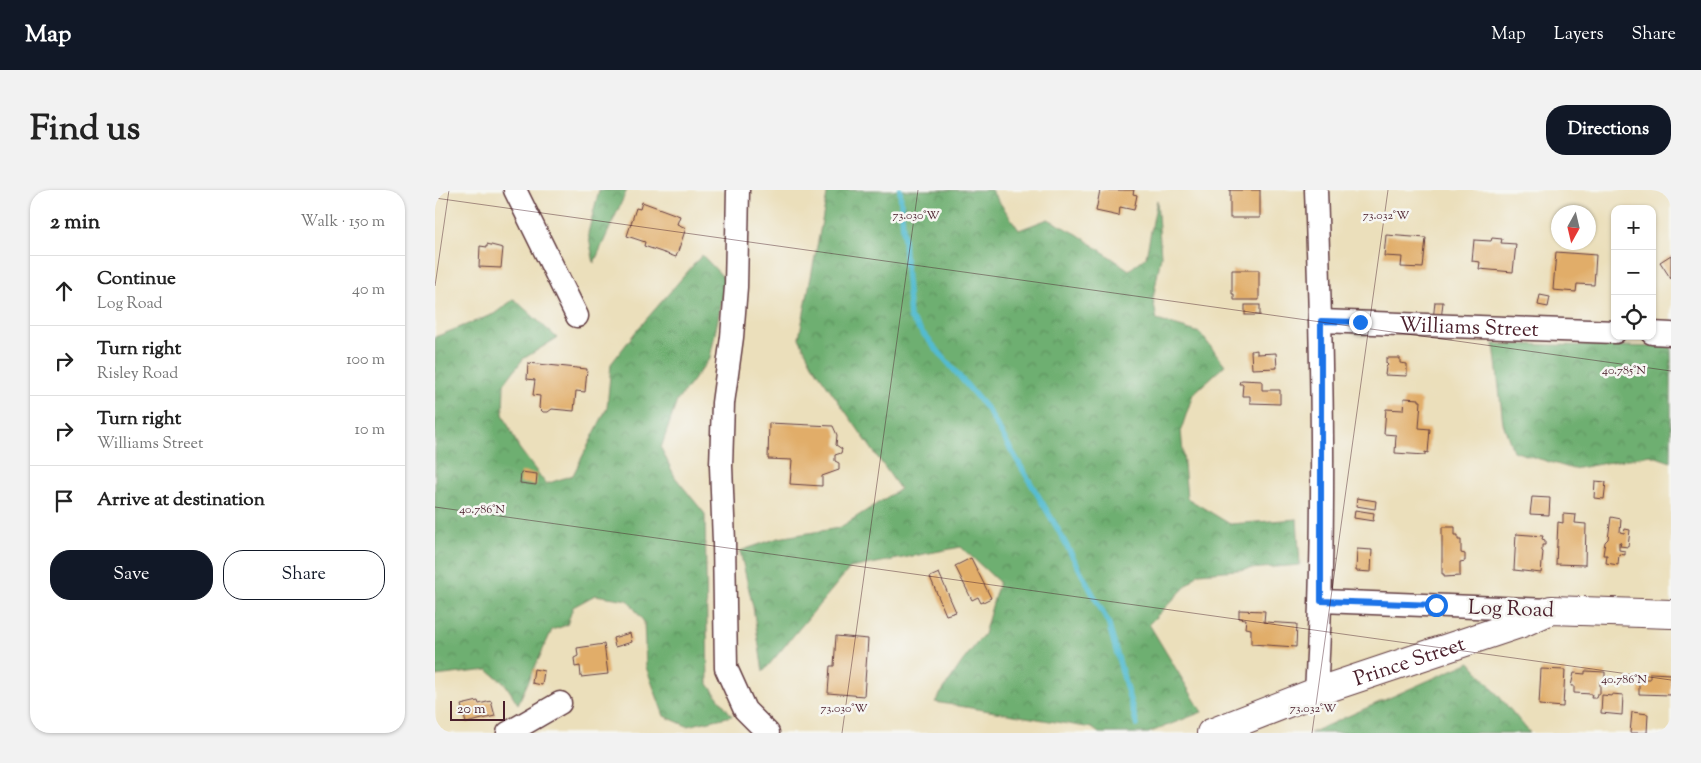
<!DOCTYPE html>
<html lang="en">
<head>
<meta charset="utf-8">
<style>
	body { margin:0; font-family:"Sorts Mill Goudy",serif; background:#f2f2f2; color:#222 }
	.controls { position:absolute; right:15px; top:15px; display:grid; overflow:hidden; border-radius:10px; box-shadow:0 1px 4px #0004 }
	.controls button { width:45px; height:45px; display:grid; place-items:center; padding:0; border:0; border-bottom:1px solid #e0e0e0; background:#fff; color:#222; font:25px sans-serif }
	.compass { position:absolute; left:1116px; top:15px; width:45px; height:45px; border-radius:50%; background:#fff; box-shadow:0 1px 4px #0004; rotate:188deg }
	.scale { position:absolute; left:15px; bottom:12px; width:55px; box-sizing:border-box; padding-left:5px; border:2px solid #4a1f2b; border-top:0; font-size:14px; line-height:18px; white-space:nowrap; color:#4a1f2b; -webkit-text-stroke:4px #f6f6f2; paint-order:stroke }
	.stop { position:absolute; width:15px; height:15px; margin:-11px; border:4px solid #1a73e8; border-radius:50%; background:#fff }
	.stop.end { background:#1a73e8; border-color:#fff; box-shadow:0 1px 5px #0008 }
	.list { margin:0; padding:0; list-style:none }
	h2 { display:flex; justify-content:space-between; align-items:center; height:65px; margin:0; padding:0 20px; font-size:21px }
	h2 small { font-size:16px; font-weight:400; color:#767676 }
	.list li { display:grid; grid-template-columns:32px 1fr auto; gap:15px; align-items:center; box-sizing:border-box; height:70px; padding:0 20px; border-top:1px solid #e0e0e0 }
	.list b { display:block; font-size:19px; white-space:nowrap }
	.list p { margin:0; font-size:16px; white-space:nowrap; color:#767676 }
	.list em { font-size:16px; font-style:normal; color:#767676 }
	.actions { display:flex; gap:10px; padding:15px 20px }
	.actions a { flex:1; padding:11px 0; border:1px solid #111827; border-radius:20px; text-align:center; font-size:18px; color:#111827 }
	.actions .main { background:#111827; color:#fff }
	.icon { flex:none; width:28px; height:28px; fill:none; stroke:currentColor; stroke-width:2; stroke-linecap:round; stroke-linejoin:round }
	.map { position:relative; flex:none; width:1236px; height:543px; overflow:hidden; border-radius:20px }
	header { display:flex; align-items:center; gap:30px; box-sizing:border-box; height:70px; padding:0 25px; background:#111827; color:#fff }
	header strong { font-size:24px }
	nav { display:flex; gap:28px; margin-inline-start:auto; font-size:18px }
	.intro { display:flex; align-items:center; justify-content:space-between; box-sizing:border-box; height:120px; padding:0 30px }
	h1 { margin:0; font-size:35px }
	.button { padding:12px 22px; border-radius:20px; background:#111827; color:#fff; font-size:18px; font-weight:700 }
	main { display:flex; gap:30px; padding:0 30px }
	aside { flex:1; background:#fff; border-radius:20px; box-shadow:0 1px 4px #0004 }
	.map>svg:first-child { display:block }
	.forest { fill:url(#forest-crowns); stroke:#5c674e }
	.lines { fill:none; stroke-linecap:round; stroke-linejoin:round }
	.stream { stroke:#52bbd0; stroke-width:5.5 }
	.building { fill:#e1ad69 }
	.minor-casing { stroke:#623c41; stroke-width:25 }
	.tertiary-casing { stroke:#623c41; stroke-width:30 }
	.minor { stroke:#fff; stroke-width:22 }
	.tertiary { stroke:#fff; stroke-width:28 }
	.route { stroke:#1a73e8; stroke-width:6 }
	.ticks { fill:none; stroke:#4a1f2b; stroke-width:1; stroke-opacity:0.45 }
	.labels { text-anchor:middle; stroke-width:5; stroke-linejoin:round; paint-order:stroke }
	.street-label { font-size:21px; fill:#4a1f2b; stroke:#f6f6f2 }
	.ticks-label { font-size:12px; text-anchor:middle; fill:#4a1f2b; stroke:#f6f6f2; stroke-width:5; stroke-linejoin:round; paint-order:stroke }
</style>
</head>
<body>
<header>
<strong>Map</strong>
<nav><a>Map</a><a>Layers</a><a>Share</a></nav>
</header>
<div class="intro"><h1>Find us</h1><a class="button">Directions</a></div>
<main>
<aside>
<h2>2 min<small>Walk · 150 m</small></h2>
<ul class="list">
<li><svg class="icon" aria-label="ahead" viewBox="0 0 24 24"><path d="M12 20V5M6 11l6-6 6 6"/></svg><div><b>Continue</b><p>Log Road</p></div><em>40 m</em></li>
<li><svg class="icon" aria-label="right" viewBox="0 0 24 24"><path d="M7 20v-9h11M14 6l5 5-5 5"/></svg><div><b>Turn right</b><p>Risley Road</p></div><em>100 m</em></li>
<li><svg class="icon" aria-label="right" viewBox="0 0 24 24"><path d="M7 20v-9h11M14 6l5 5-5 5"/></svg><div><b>Turn right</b><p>Williams Street</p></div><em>10 m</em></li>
<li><svg class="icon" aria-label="arrive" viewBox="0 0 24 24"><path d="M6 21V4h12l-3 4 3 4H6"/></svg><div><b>Arrive at destination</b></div></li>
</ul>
<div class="actions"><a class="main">Save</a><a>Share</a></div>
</aside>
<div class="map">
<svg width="1236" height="543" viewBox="0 0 1236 543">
	<defs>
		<pattern id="forest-crowns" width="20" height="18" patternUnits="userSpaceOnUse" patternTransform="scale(1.25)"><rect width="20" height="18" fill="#6eaf71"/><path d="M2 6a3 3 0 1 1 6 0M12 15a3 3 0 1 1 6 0" fill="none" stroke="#5c8e5d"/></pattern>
	</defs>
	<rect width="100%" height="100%" fill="#f6f6f2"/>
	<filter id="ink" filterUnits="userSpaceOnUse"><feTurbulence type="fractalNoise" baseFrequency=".02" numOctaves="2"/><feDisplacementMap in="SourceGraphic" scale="10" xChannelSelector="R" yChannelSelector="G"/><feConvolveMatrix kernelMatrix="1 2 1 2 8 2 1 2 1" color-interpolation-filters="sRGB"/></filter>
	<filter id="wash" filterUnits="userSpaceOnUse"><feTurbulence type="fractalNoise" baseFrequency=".0096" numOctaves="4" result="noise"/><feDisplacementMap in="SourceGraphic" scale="20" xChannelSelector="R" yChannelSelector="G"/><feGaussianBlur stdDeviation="1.12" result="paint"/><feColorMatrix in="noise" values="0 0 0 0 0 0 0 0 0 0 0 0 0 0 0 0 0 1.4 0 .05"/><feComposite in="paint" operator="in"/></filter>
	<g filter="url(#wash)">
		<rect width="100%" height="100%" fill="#ebdfbb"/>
		<g class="forest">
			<polygon points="164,0 192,0 159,73 153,43"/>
			<polygon points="393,0 556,0 584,40 613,29 642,44 694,80 711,67 722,10 726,66 718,109 722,130 765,143 790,175 758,204 746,240 752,308 795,334 862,329 865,375 764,383 714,434 767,522 713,543 664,543 657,538 500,512 527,472 549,444 564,392 526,357 415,378 328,482 318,417 305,361 343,348 404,338 465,299 377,174 364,148"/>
			<polygon points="267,65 291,90 275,168 242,211 226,258 240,287 270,324 273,494 297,526 252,536 229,526 211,477 209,432 193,410 160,405 138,417 132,435 117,440 83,514 71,495 53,480 0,486 0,147 59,124 79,109 122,148 88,169 69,194 68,224 84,258 111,294 138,285 172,218 176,174 202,140"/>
			<polygon points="1059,154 1236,157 1236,272 1215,265 1138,279 1078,261 1068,233"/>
			<polygon points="1035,472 1095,543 875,543"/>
		</g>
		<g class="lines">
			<polyline class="stream" points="465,0 475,128 552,219 621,336 673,432 702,535"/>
		</g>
		<g id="blocks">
			<g class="building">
				<polygon points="665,0 699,0 698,4 702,5 699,20 685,17 684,26 661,21"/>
				<rect x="795" y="0" width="30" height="28"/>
				<polygon points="207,12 245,26 242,34 251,38 241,67 209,56 210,52 192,46 201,18 205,19"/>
				<polygon points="951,45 991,48 988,78 966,77 967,67 949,66"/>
				<polygon points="1057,48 1067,49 1066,53 1081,54 1078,82 1044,79 1045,72 1037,71 1039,50 1056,51"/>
				<polygon points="52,54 68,58 66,78 44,77 45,56 52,57"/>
				<polygon points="1121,62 1161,65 1159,95 1142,94 1141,102 1118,100"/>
				<polygon points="1236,65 1236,89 1225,72"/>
				<polygon points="797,80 824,80 824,110 799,110 799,104 797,104"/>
				<polygon points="1105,105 1115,107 1113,117 1103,115"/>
				<polygon points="1000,112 1008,112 1006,130 998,130"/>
				<rect x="810" y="115" width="15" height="10"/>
				<polygon points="822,160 822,164 841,163 842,178 817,179 816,161"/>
				<polygon points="951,168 965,168 965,173 972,174 972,186 950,185 951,177 953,175 951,173"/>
				<polygon points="93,173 152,179 150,202 141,201 139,221 117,219 113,222 108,222 104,218 105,206 98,205 100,190 92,189"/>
				<polygon points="807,190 827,191 827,200 845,200 845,214 815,213 815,206 807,206 808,194 804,194 805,191"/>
				<polygon points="969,208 984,209 984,211 986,211 984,238 995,239 993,263 990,262 990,265 960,263 961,245 949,244 951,219 968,220"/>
				<polygon points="334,233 398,236 402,245 401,255 407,259 406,263 400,265 400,271 404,273 404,280 387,286 387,296 355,294 357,270 333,269"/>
				<polygon points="86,282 102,284 101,295 85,293"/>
				<polygon points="1160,291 1171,292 1169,309 1159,308"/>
				<polygon points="1097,307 1115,308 1114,325 1095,324"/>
				<polygon points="922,308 941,311 940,319 921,316"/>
				<polygon points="920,320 939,323 938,331 919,328"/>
				<polygon points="1128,324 1141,325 1140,333 1151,334 1150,375 1121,374 1123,332 1128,333"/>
				<polygon points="1176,327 1186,329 1185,342 1189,343 1190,339 1195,340 1193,357 1185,356 1186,353 1184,352 1184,360 1190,361 1190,365 1184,364 1183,375 1171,373 1172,365 1168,365 1170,352 1173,349"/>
				<polygon points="1007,337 1020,337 1020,345 1023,345 1023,350 1026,350 1026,363 1030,364 1030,371 1025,372 1025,386 1009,387 1009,384 1007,384"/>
				<polygon points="1081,344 1108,346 1107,349 1110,350 1110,355 1107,355 1107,361 1108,362 1106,383 1079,380"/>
				<polygon points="922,359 937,360 936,382 921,381"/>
				<polygon points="536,368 556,408 546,413 543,407 537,410 520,376"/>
				<polygon points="504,383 521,422 511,425 495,387"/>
				<polygon points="804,420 830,421 829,432 862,434 861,457 816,454 816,439 810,438 811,429 804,428"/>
				<polygon points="195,443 197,452 180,457 178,448"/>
				<polygon points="401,446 433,449 429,506 393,503 395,476 399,476"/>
				<polygon points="169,454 173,484 146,487 145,476 140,477 139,468 143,466 142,458"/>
				<polygon points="99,479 109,481 107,495 97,493"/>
				<polygon points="1106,479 1130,480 1128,517 1104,515"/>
				<polygon points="1150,481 1170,482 1170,491 1165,491 1165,504 1162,504 1161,508 1156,508 1157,504 1139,503 1139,496 1136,496 1139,483 1150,484"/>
				<polygon points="1215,483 1236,484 1236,505 1204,504 1204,489 1215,489"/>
				<polygon points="1177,504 1188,505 1187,525 1166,523 1167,505 1177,506"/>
				<polygon points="43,511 44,514 56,511 60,526 31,533 26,515"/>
				<polygon points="1197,522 1213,524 1212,543 1195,543"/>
			</g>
		</g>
	</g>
	<g filter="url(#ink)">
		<use href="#blocks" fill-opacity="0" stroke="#623c41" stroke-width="1"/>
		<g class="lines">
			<g class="minor-casing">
				<g id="minor">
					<polyline points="80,0 142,126"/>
					<polyline points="303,0 301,97 297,147 288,213 286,276 289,352 291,478 310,520 333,543"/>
					<path id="s1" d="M886 131 1180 142"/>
					<polyline points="1217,143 1236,144"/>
					<polyline points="886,411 1115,420"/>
					<path d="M881 502C891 335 887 167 881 0"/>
					<polyline points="73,543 125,513"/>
				</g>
			</g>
			<g class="tertiary-casing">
				<g id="tertiary">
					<path id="s2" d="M776 543 881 502 1087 433 1116 420 1236 424"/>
				</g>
			</g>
			<use href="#minor" class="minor"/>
			<use href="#tertiary" class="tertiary"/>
		</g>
	</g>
	<g class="lines" filter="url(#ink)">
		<polyline class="route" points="925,132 886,131 886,411 1001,415"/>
	</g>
	<path class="ticks" d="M0 8 1236 181M0 96 14 0M0 317 1236 490M407 543 483 0M877 543 953 0"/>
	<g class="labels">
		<g class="street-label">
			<text dy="7" stroke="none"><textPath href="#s1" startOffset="148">Williams Street</textPath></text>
			<text transform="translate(1076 418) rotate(2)" y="7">Log Road</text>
			<text dy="7" stroke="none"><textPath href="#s2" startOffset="211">Prince Street</textPath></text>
		</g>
	</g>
	<g class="ticks-label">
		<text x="481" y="29">73.030°W</text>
		<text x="951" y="29">73.032°W</text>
		<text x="1189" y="184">40.785°N</text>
		<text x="47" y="323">40.786°N</text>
		<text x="1189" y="493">40.786°N</text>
		<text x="409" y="522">73.030°W</text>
		<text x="878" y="522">73.032°W</text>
	</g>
</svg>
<div class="controls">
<button>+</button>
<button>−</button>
<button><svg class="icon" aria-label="locate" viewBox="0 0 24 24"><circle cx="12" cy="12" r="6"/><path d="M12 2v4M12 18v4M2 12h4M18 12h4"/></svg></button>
</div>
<svg class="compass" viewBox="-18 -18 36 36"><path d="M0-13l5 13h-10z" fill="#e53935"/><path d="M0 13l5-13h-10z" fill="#767676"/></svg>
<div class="scale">20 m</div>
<div class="stop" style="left:1001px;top:415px"></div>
<div class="stop end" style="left:925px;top:132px"></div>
</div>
</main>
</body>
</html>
